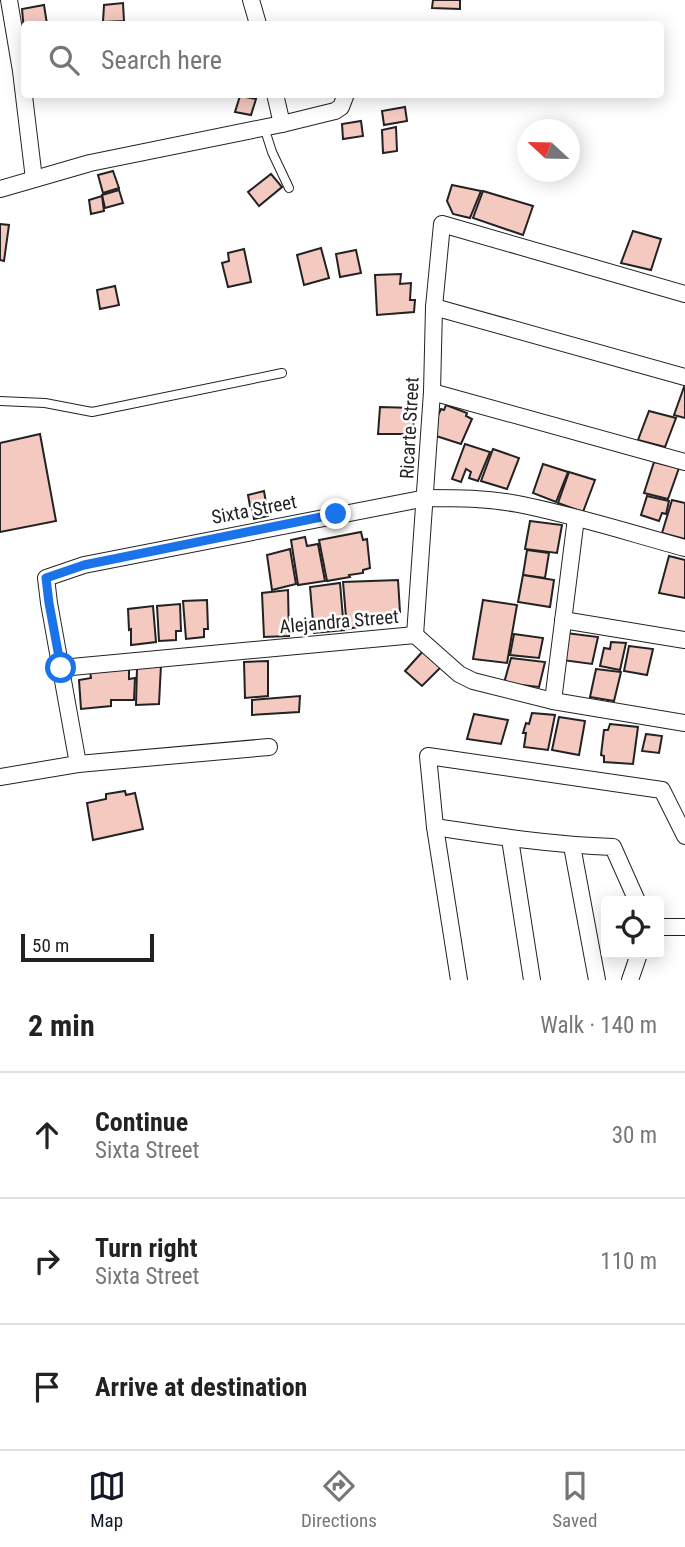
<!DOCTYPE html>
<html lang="en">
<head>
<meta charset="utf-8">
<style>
	body { margin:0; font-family:"Roboto Condensed",sans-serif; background:#f2f2f2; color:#222 }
	.controls { position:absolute; right:21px; bottom:21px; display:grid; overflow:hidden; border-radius:7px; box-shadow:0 4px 18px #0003 }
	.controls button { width:63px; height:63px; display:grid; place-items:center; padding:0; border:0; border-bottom:2px solid #e0e0e0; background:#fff; color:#222; font:35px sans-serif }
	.compass { position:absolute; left:517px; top:119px; width:63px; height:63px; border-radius:50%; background:#fff; box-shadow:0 4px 18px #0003; rotate:292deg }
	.scale { position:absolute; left:21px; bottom:18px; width:133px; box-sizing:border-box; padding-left:7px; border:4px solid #222; border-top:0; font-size:19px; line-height:24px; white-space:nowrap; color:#222; -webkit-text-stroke:5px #fff; paint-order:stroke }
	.stop { position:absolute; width:21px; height:21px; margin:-16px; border:5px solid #1a73e8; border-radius:50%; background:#fff }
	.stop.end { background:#1a73e8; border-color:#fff; box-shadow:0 2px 7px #0008 }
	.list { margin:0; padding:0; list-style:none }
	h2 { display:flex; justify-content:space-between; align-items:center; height:91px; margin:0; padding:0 28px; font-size:30px }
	h2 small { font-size:23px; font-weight:400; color:#767676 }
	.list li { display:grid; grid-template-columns:46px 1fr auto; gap:21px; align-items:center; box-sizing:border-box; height:126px; padding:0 28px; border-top:2px solid #e0e0e0 }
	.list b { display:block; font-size:26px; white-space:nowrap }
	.list p { margin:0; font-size:23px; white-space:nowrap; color:#767676 }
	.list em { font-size:23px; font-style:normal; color:#767676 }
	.icon { flex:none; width:38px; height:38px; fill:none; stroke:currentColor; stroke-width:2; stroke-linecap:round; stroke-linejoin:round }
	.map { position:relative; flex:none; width:685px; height:980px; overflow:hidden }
	.search { position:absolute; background:#fff; box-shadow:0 4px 18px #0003; left:21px; right:21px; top:21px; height:77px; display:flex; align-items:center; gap:18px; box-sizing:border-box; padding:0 24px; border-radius:7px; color:#767676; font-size:26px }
	.sheet { height:469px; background:#fff }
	nav { display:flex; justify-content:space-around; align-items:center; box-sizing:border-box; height:98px; border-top:2px solid #e0e0e0; background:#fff; font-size:19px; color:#767676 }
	nav a { display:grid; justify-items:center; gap:4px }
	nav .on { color:#111827 }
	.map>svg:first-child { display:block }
	.building { fill:#f3c9c0; stroke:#222; stroke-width:2 }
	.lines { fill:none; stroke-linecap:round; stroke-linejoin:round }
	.lane-casing { stroke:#222; stroke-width:10 }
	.street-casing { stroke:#222; stroke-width:18 }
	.lane { stroke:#fff; stroke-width:8 }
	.street { stroke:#fff; stroke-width:16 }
	.route { stroke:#1a73e8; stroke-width:9 }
	.labels { text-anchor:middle; stroke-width:5; stroke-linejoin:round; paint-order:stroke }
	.street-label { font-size:19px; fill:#222; stroke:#fff }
</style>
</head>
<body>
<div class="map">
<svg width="685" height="980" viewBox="0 0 685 980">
	<rect width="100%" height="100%" fill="#fff"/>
	<g class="building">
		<polygon points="433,0 460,0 460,9 432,8"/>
		<polygon points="123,3 124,21 103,22 104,5"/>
		<polygon points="44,5 47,24 24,24 24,31 22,9"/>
		<polygon points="240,96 256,99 251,115 235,112"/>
		<polygon points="405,107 407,121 384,125 382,111"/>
		<polygon points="361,121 363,136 343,139 342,124"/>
		<polygon points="396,127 397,151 383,153 382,130"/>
		<polygon points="113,171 119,188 103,193 98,175"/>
		<polygon points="271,174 282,187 259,206 248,192"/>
		<polygon points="452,185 481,191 470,218 453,214 447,201"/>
		<polygon points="119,190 123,203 105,208 102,195"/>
		<polygon points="483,191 533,206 523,235 473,218"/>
		<polygon points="102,196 104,211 91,214 89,200"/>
		<polygon points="0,224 9,225 4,261 0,260"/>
		<polygon points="633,231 661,239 651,270 621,263"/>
		<polygon points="321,248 329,278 304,285 297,255"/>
		<polygon points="244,249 251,282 228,287 222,263 229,261 228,253"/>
		<polygon points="356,250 361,273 340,277 336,254"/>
		<polygon points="401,274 400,284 411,283 410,300 415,300 414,312 377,315 375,275"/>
		<polygon points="115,286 119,305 100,309 97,290"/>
		<polygon points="684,387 685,388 685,418 674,415"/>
		<polygon points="446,405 467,413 466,416 472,419 461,444 433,435 434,424 441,409 444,410"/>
		<polygon points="380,407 414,408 413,434 378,434"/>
		<polygon points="649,411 676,418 665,447 638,440"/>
		<polygon points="40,434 56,521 0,532 0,443"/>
		<polygon points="465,444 490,452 478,481 469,478 471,472 466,469 461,482 452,479"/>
		<polygon points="493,449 519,458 507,489 481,481"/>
		<polygon points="654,462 679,468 668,499 644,493"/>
		<polygon points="543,464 568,472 556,502 533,493"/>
		<polygon points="569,472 595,480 583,512 558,503"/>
		<polygon points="264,491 266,503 250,506 248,495"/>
		<polygon points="647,496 669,501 666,514 662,513 659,521 641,515"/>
		<polygon points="672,500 685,503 685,539 662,533"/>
		<polygon points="267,504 268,516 254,519 252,507"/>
		<polygon points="530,521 562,525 557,553 525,549"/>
		<polygon points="361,532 363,540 367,539 370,568 363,570 363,573 349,575 350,577 327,581 319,540"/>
		<polygon points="305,537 307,546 318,544 325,581 298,585 291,540"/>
		<polygon points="290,549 296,584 272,590 267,555"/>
		<polygon points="527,550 549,553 545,578 523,575"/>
		<polygon points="669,556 685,560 685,598 659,593"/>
		<polygon points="523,575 554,580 550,607 518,602"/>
		<polygon points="398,580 400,612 395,613 396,620 347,629 343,582"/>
		<polygon points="340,583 344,630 314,633 310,587"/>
		<polygon points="288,590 289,636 264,637 262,593"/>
		<polygon points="207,600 208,629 204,629 204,637 186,639 183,601"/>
		<polygon points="483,600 517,605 507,663 473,659"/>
		<polygon points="180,604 181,631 176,631 176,640 159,641 157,606"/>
		<polygon points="153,606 156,642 131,645 131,629 129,630 128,609"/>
		<polygon points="566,633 598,637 592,664 562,660"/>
		<polygon points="514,634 543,638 539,658 510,655"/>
		<polygon points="611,642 626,643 620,670 600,666 604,648 610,649"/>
		<polygon points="629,646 653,649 647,675 624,671"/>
		<polygon points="424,650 442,666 422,686 405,671"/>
		<polygon points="511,658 545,662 539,687 504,683"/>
		<polygon points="268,661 268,696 245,698 244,662"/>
		<polygon points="161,665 159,704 136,705 137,668"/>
		<polygon points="129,668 129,679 135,678 134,700 111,700 111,706 81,709 79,680 91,678 90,671"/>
		<polygon points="596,669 621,672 614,701 590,697"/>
		<polygon points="300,696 299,712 252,715 252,700"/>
		<polygon points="532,713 555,715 548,750 524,747 526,733 523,733 526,723 529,724"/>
		<polygon points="474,714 508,720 501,744 467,739"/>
		<polygon points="559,717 585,721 579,755 552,750"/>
		<polygon points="610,724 638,727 633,764 604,762 604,756 601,755 604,730 608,730"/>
		<polygon points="646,734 662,736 659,753 642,751"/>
		<polygon points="125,791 126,795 135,793 143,829 93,840 87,803 106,799 106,794"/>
	</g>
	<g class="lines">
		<g class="lane-casing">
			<g id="lane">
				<polyline points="264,127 272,152 289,188"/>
				<polyline points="0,401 45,403 92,412 282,373"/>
			</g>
		</g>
		<g class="street-casing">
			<g id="street">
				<polyline points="9,0 21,71 34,179"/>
				<polyline points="251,0 258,24"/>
				<polyline points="275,94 282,124"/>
				<polyline points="0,189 90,163 282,124 335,111 341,107 346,94"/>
				<polyline points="434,307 685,377"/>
				<polyline points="432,392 685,462"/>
				<polyline points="563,620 685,640"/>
				<polyline points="415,635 432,392 434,307 442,224 685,294"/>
				<polyline points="61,668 415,635 459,674 473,681 553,701 685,723"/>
				<polyline points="553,701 576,518"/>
				<polyline points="78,764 269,747"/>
				<path d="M0 777 78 764 49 603 46 578 84 565 426 498C457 498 487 498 518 504 574 515 630 533 685 548"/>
				<path d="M435 827C494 836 553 845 613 847L637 901"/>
				<polyline points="510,839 532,980"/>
				<polyline points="572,846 597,980"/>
				<polyline points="659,927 685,927"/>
				<polyline points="459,980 435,827 428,756 662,790 685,836"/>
				<polyline points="630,980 639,954"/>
			</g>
		</g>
		<use href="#lane" class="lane"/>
		<use href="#street" class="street"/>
	</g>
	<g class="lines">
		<polyline class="route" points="61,668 49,603 46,578 84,565 336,514"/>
	</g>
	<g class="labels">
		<g class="street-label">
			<text transform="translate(409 428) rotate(-87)" y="7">Ricarte Street</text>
			<text transform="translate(254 509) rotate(-11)" y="7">Sixta Street</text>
			<text transform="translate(339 621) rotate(-5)" y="7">Alejandra Street</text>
		</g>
	</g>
</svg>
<div class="controls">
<button><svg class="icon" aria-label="locate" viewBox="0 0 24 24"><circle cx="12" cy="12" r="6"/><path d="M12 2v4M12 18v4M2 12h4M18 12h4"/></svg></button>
</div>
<svg class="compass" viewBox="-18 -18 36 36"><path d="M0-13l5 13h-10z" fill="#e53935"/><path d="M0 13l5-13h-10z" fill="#767676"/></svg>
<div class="scale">50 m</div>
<div class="stop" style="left:61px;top:668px"></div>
<div class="stop end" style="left:336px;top:514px"></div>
<div class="search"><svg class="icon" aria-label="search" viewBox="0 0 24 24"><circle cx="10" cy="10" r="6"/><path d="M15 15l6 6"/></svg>Search here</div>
</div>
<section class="sheet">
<h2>2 min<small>Walk · 140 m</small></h2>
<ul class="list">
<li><svg class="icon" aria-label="ahead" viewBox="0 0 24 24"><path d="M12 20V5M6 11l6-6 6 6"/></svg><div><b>Continue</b><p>Sixta Street</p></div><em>30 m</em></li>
<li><svg class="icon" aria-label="right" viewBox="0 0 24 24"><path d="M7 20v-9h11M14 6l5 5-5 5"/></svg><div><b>Turn right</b><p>Sixta Street</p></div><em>110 m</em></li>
<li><svg class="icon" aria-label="arrive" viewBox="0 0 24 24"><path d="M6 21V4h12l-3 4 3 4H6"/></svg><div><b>Arrive at destination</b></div></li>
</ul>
</section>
<nav>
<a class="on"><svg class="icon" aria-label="map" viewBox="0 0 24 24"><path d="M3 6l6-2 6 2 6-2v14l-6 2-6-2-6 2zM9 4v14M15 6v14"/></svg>Map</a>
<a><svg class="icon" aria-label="directions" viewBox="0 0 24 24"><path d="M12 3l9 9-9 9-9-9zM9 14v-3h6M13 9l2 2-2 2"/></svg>Directions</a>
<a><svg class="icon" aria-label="saved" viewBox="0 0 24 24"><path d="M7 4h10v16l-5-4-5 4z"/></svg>Saved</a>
</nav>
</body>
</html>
